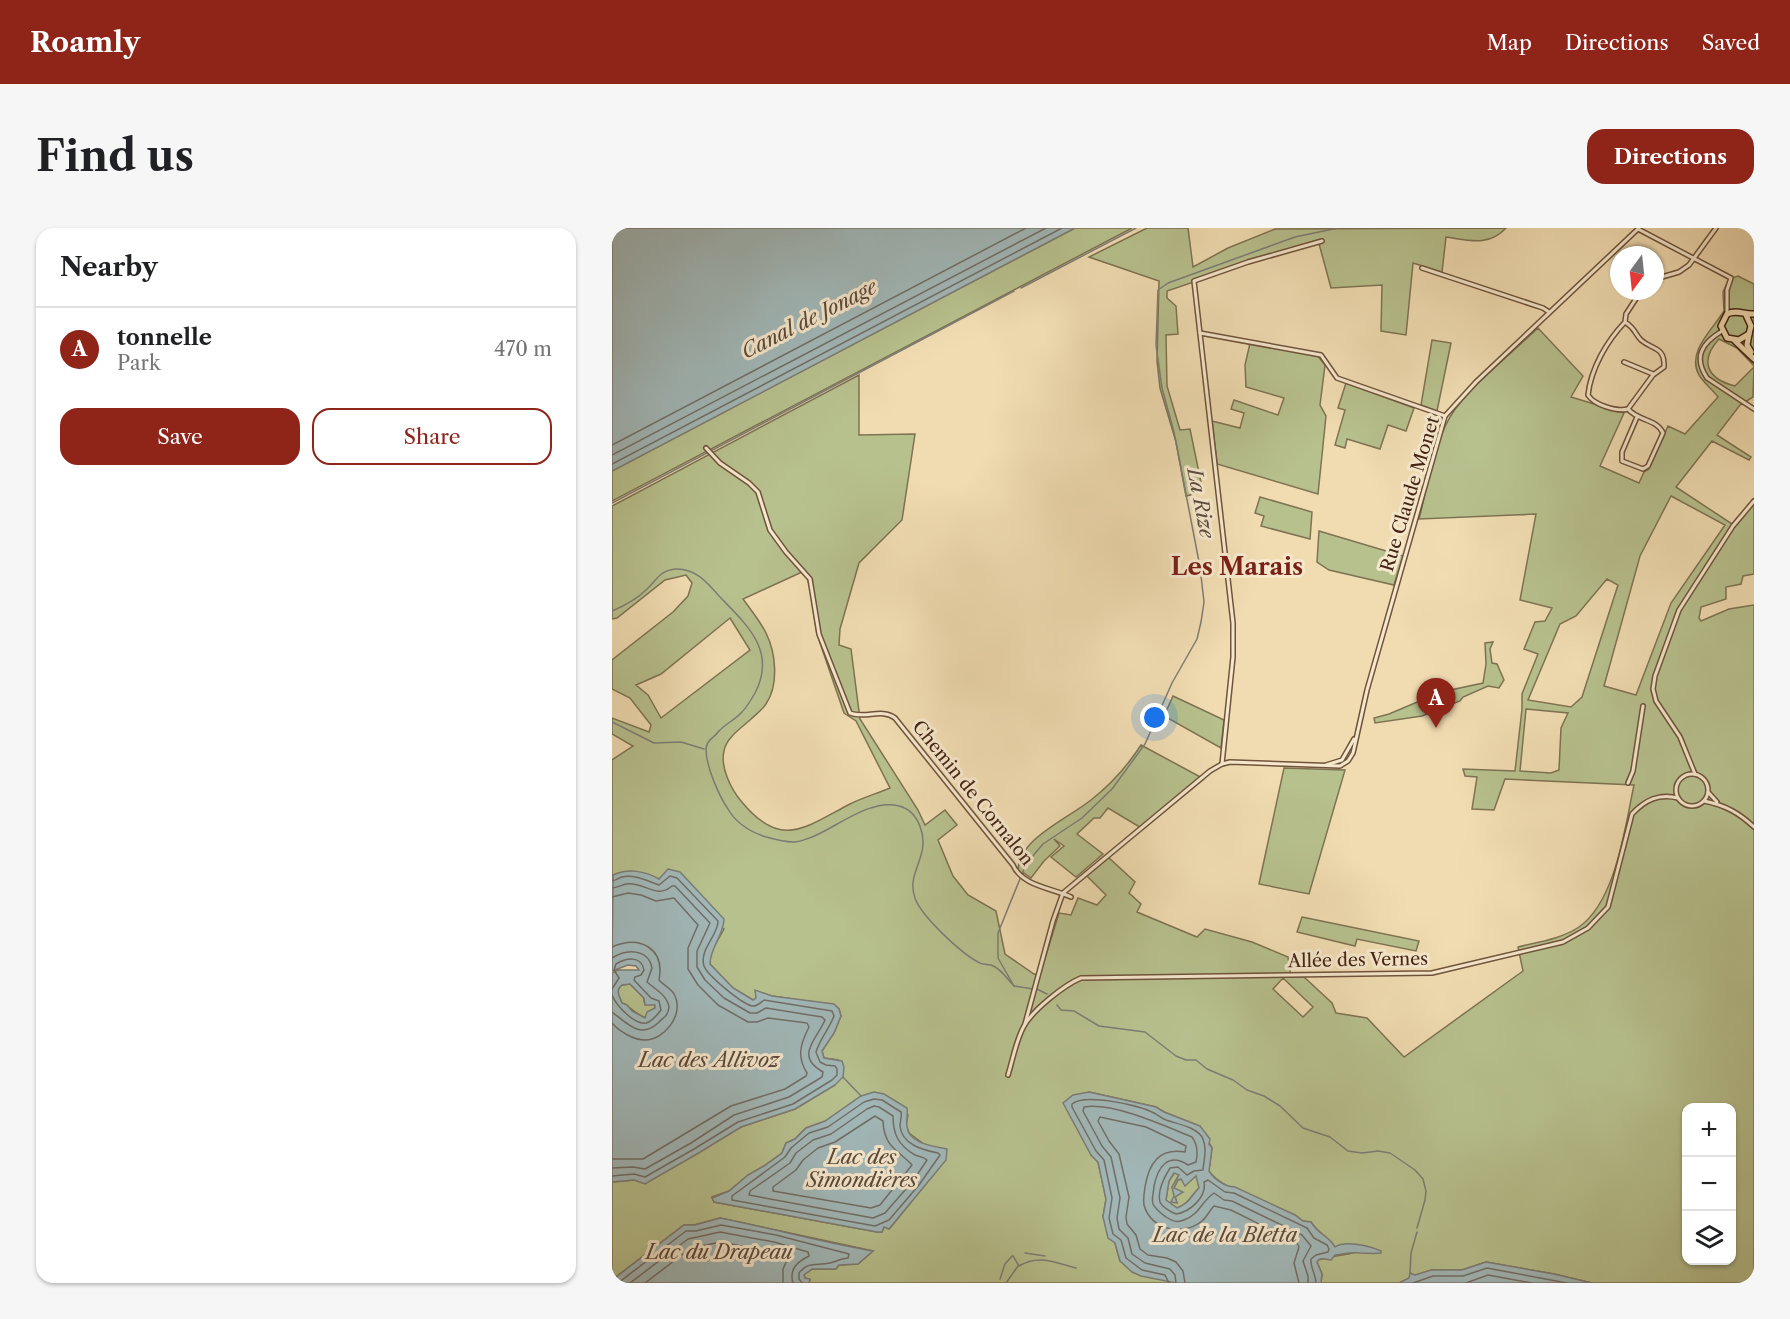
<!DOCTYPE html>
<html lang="en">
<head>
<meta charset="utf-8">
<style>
	body { margin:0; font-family:"Libre Caslon Text",serif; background:#f6f6f6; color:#202124 }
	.controls { position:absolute; right:18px; bottom:18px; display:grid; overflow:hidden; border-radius:12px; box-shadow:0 2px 4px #0004 }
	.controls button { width:54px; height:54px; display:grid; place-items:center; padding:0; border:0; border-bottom:2px solid #e0e0e0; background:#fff; color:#202124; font:30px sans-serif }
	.compass { position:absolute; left:998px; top:18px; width:54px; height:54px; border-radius:50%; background:#fff; box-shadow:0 2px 4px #0004; rotate:195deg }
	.you { position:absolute; left:543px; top:490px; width:21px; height:21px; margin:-15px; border:4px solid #fff; border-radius:50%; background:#1a73e8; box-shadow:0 0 0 9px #1a73e833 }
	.badge { display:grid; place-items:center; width:39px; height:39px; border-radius:50%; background:#8f2418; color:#fff; font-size:20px; font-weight:700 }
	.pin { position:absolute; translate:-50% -50px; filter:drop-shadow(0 2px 3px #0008) }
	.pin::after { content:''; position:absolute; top:32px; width:21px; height:18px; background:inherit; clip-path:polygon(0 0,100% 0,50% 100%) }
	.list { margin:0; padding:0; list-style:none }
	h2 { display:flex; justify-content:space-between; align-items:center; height:78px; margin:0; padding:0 24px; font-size:26px }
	h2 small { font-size:20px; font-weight:400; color:#757577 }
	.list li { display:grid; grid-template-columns:39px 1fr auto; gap:18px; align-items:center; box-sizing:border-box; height:84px; padding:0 24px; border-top:2px solid #e0e0e0 }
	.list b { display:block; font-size:22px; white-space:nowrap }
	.list p { margin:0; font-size:20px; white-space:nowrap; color:#757577 }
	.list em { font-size:20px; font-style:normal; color:#757577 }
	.actions { display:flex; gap:12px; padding:18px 24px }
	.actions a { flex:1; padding:14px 0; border:2px solid #8f2418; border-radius:18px; text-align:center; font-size:21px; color:#8f2418 }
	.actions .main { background:#8f2418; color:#fff }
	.icon { flex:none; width:33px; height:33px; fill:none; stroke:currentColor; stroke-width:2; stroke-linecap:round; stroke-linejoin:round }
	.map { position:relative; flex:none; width:1142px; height:1055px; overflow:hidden; border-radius:18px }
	header { display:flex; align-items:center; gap:36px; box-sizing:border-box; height:84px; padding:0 30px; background:#8f2418; color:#fff }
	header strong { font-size:28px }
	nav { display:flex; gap:33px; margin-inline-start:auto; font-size:21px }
	.intro { display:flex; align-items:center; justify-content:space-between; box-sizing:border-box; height:144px; padding:0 36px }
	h1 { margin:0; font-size:42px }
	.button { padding:15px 27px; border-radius:18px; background:#8f2418; color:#fff; font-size:21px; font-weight:700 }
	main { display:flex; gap:36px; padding:0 36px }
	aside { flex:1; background:#fff; border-radius:18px; box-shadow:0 2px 4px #0004 }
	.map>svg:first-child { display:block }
	.green { fill:#b7c18e; stroke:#7e7352; stroke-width:1.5; fill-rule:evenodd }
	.water { fill:#a1b8b9; stroke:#7c7d77; stroke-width:1.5; fill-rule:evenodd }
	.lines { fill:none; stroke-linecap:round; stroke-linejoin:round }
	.shore { stroke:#726e67; stroke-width:1.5 }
	.stream { stroke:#7c7d77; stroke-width:1.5 }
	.minor-casing { stroke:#6f533c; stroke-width:6 }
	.primary-casing { stroke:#442515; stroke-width:8 }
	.trunk-casing { stroke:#442515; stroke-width:8 }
	.minor { stroke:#f6e8cd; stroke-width:3 }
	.primary { stroke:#f1dcb2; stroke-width:5 }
	.trunk { stroke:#f1dcb2; stroke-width:5 }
	.labels { text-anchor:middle; stroke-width:6; stroke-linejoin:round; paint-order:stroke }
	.street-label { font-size:18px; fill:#442515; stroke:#f6e8cd }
	.water-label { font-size:20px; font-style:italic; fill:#5b4a3e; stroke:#f6e8cd }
	.district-label { font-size:24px; font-weight:bold; fill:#7a1f14; stroke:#f6e8cd }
</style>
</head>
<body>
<header>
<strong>Roamly</strong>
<nav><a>Map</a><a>Directions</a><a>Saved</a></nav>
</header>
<div class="intro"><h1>Find us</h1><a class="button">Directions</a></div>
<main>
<aside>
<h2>Nearby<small></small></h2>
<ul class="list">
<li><span class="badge">A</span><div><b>tonnelle</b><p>Park</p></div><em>470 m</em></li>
</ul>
<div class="actions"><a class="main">Save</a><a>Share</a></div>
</aside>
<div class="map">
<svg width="1142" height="1055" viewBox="0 0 1142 1055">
	<rect width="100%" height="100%" fill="#f1dcb2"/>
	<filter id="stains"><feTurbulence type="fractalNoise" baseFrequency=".00333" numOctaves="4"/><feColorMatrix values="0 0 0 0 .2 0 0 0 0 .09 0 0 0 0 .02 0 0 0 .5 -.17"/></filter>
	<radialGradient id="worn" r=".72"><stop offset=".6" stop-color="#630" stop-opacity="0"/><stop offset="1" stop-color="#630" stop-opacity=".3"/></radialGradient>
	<g class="green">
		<polygon points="463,0 520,0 0,273 0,243"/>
		<path d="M535 0H576L581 39 616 20 663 1 894 0C877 19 856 12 834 9L830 44 801 35 794 107 769 103 770 57 719 60 706 12 555 63V70L564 78 566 106 554 107 555 158 568 202 578 201 591 264 574 268 564 214 548 160 545 133 547 53 477 29Z"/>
		<path d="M1126 48 1142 56V138L1125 120 1107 111C1087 133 1095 151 1123 158L1142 139 1141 169 1128 177 1105 207 1139 229 1137 232 1100 213 1064 259 1120 296 1142 271V346L1131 348 1129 356 1114 359V371L1089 379 1087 390 1089 393 1117 381 1142 377V1055H980L942 1046 874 1034 850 1042H820L787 1055H709L710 1046 705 1034 706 1032C721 1026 740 1029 753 1019L743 1017 723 1019C715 1010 706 1005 699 994L691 993 683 987C662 979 608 961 597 943L600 920 588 898 552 884 544 879 477 864 479 927 486 934 494 971 491 989 503 1015 508 1033 564 1055H197L198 1052 193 1050 192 1046 200 1041H224L227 1037 246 1036 261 1023 108 990 82 997H72L0 1052V954L22 952 68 935 129 899 183 881 223 857 226 832 212 830 210 823 222 805 229 788 227 781 222 777 160 768 144 763V770L141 772 121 760 98 736V726L112 701 47 651 1 647 0 654V532L21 518 0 506V490L37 504 39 497 18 470 0 461V432L61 384 76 368 80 355 74 347 53 352 5 390 0 391V278L247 147V207L303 206 290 292 247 335 228 401 227 417 239 421 248 491 306 582 313 597 333 582 345 597 326 612 341 648 356 667 384 683 393 726 422 746 428 747 447 685 459 687 466 670 485 677 494 667 474 647 496 629 523 654 517 665 529 676 525 684 585 709 593 701 640 714 676 729 679 749H692L720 775 724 785 755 790 792 829 911 743 906 719C926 714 949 711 967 699 1004 673 1013 599 1022 557L893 551 882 582 860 581 865 549 853 548 851 541 903 543 910 481V466L926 426 912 421 923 394 933 393 940 380 908 372 924 286 807 291C815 261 822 216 838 189 854 161 901 124 926 100L971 148 959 169 1012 185 988 238 1027 255 1032 244 1037 241 1056 198 1073 206 1106 169C1100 161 1092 155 1087 147 1074 124 1101 101 1112 83L1111 64 1117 51ZM1059 268 1113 297 1059 375 1024 467 992 458 1028 328ZM190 344 195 349 198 360 205 406 232 485 244 493 278 560C264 566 249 570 236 577 191 601 168 621 129 573 119 561 108 539 112 523 114 510 129 500 138 492 143 487 150 482 154 476 167 457 164 425 154 405 148 393 139 382 131 371ZM995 351 1006 357 970 469 959 479 916 472 948 396 964 388ZM118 390 138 422 49 490 36 467 24 457 49 446ZM914 481 956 485 949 500 947 542 939 545 908 543ZM671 750 701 779 691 789 661 761ZM249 868 296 887 294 897 297 905 333 932 278 1000 272 999 270 1004H265L102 974 100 969 117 963 136 947 152 938 170 925 174 915 183 911 194 900 213 894ZM1074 880H1120V1032H1074Z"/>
		<polygon points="820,112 839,115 825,183 809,177"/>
		<polygon points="638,115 705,127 713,137 708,177 714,188 706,266 605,236 600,193 628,200 632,185 619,181 622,172 666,187 672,170 634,159 633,137"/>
		<polygon points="734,155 802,180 794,203 776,197 768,221 735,211 733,220 723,217 733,182 726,180"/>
		<polygon points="648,269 700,284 698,311 649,298 652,288 643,285"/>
		<polygon points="707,303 791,328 782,357 717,342 705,334"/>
		<polygon points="881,414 878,421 880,435 885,436 892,452 887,460 876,458 851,469 848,473 810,488 763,495 762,490 777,486 829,464 871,455 874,436 873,415"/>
		<polygon points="561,468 612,492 609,520 552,488"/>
		<path d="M529 517 592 551 531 601 496 580 488 590H482L465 606 491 626 464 649 439 629 452 618 442 611 448 618 432 633 419 650 412 645 410 646 406 644C405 611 457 590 479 572 497 558 516 537 529 517Z"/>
		<polygon points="672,540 733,542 697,666 647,656"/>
		<polygon points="690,689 807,713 804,723 745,711 743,718 685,704"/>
		<path d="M18 756 32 770V774L43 777V780L34 790C24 787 19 779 10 775 7 768 3 763 10 757Z"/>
		<path d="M563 944 567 947 560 959 565 975 563 969 567 965 562 960 566 952 585 948 587 960C577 969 579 974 565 980L554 972 557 953Z"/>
	</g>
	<g class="water">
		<polygon points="0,0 463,0 0,243"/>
		<path d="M56 641 68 644 112 691C112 707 98 719 98 736L121 760 141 772 144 770 143 762 160 768 222 776 227 781 229 788 222 805 210 823 212 830 230 833 232 839 231 849 223 857 183 881 129 899 85 926 33 956 22 952 0 954V745L6 742H27L24 738 16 737 0 743 1 647C16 640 33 643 47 651ZM18 756 32 770 33 777H43V780L35 784 33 790 20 783 15 777 10 775C7 767 3 763 10 757Z"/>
		<path d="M262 864 272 866 295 880C296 887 294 893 295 899 297 916 322 918 335 921L334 932 277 1001 272 999 270 1004H265L102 974 100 970 117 963 136 947 152 938 170 925 174 915 183 911 194 900 213 893 249 868Z"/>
		<path d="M477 864 544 879 552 884 588 898 598 911 597 916 600 920 597 943C602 951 613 959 623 959L683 987 691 993 699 994C707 1007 717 1008 723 1019 733 1012 758 1018 769 1023V1025C760 1026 756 1025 748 1025 740 1024 731 1026 723 1027L719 1032C714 1032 708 1028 705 1034L710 1046 709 1055H564L529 1048 520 1044 508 1033 503 1015 496 1010 491 989 494 971 486 934 479 927 451 875 461 867ZM562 945 567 947 560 959 562 968 559 974 565 975 563 969 571 964 562 960 566 952 569 951 573 958 584 948 587 960C578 969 578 975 565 980L554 972 557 953Z"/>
		<path d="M108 990C159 1000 210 1014 261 1023L246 1036 227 1037 224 1041H200L192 1047 193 1050 198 1051 197 1055H0V1052L72 997H83Z"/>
		<polygon points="874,1034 942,1046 980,1055 787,1055 797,1050 798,1045 803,1047 819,1042 850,1042"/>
	</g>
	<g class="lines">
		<g class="shore">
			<polyline points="0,217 414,0"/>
			<polyline points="0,227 434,0"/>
			<polyline points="0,236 450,0"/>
			<path d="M0 653C4 652 7 650 10 649 23 646 35 653 47 657L58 648 65 650 106 693C106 708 87 721 92 738 95 747 130 776 140 778 145 779 149 774 152 772L220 783 222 788C217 801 208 811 204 824L208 834 214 837 223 838 225 841V847L220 852 181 876 126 894 82 921 33 949 22 946 0 948"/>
			<path d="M0 660C5 660 9 657 14 656 32 653 44 672 60 658H63L98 695 85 723V739L93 752 112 770 138 785H145L154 780 210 789 213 792C205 811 182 828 211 844L210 849 177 869 122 887 79 915 33 941 21 939 0 940"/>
			<path d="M0 669 16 665 29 667 44 673 62 670 86 697 76 720V741L86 757 106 777 136 794H145L156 790 195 795 197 799C189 815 184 828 195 845L194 848 173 861 119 878 31 931H0"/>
			<path d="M0 719C28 707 53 720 47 752 52 758 60 760 63 768 72 787 52 812 33 812 21 812 7 803 0 795"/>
			<path d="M0 730C14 721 36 720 40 740L35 754C44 762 55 767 57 779 56 788 52 789 46 795 28 811 16 796 0 784"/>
			<path d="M0 761 7 750 2 742 4 736C14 730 29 727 32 742L29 747 23 749 22 752 39 770 47 773 49 782C46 786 39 794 34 795 22 797 4 777 0 767"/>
			<path d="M262 871 270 872 289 884C290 889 288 893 288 898 290 917 311 922 326 925L328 927 307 957 277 992 263 998 120 972V968L173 929 179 920 197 905 216 899 252 874Z"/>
			<path d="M262 878 267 879 281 888C281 906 286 917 303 927 308 929 312 929 315 932L301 953 273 985 261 990 137 967 138 963 178 935 184 925 201 912 219 906 255 881Z"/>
			<path d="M263 888 271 893C272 919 285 921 300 937L268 977 259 980 161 963V959L184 942 191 932 206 920 223 914Z"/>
			<path d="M6 1055 74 1003H84L109 997 164 1007 237 1026 236 1030C226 1031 224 1034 218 1035 205 1038 196 1033 187 1045V1051L190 1055"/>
			<path d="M18 1055 76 1011 108 1004 162 1014 196 1024 197 1028C185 1034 177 1041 181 1055"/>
			<polyline points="33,1055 79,1020 109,1014 175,1027 176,1030 171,1041 171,1055"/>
			<path d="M557 1055 553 1047 530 1042 514 1030 509 1012 501 1006 497 990 500 970 492 932 484 923 460 879V876C472 865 528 877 542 885 546 887 549 890 554 892 565 896 586 899 591 911 595 921 592 931 591 942L582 943 575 947 566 939 558 940C553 948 545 963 548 974 550 979 559 984 564 986 578 984 595 969 592 954L596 952 613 964 622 965 695 1000 702 1010 715 1017 717 1021 716 1024 704 1027 699 1031C698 1039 704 1047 704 1055"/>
			<path d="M564 1055 563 1047 558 1041 533 1035 520 1026 516 1010 507 1001 505 990 508 970 499 929 490 918 471 883 472 879C501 874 553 898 580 909 586 917 586 925 584 934L576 937C556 924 546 939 542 958 542 964 539 971 541 976 544 982 550 986 554 989 560 993 565 995 572 992 588 986 589 974 602 965L612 972 620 973 690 1007 699 1018 691 1033 696 1048V1055"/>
			<path d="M573 1055 571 1043 564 1034 555 1030 536 1027 528 1021 524 1007 515 996 514 989 517 969 507 926 497 913 486 893 488 889 534 899 574 918 573 924C547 920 537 935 533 959 532 965 531 971 532 977 539 1003 572 1008 590 993 595 989 597 983 602 978L619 982 685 1015 687 1019 682 1035 687 1055"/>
			<polyline points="801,1055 821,1048 851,1048 875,1040 955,1055"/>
			<polyline points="854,1055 876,1047 920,1055"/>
		</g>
		<g class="stream">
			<polyline points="409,60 524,0"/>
			<polyline points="0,275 402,63"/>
			<path d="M0 383C12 378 25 371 35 361 45 352 47 343 63 341 83 340 95 354 107 368 135 397 165 423 143 465 139 472 135 479 130 484 123 492 113 496 106 504 101 511 94 512 94 522 94 538 107 568 116 581 124 595 137 603 151 608 161 611 172 614 182 614 188 614 194 611 200 609 225 599 259 570 287 578 307 583 315 609 309 627 305 642 297 653 303 670 309 688 349 725 366 734 370 737 374 736 379 737 389 740 395 751 402 758L421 761"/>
			<polyline points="0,494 42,515 69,514 92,521"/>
			<polyline points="402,758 386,730 386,705 414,636 431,616 470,590 500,561 533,516 560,455 585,411 589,394 592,374 588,339 562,204 550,160 544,117 546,62 556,55 683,9 726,0"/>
			<polyline points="425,761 435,766"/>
			<polyline points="445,777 449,782 462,783 487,798 533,804 564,828 574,832 584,832 595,841 621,852 635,862 652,868 668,878 691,900 718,909 736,923 750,925 766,923 778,925 803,942 811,951 814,963 813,972 805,1000"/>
			<polyline points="231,849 249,868"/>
			<polyline points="413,1025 433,1028"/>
			<path d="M401 1028 407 1038C427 1026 444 1035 464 1040"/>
			<polyline points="798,1045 799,1025 805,1004"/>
			<polyline points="388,1051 393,1036 400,1028"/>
			<polyline points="394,1055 406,1038"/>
		</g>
		<g class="minor-casing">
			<g id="minor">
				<polyline points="1026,1 1119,50 1115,62 1115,86"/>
				<polyline points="810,40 931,80 937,84"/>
				<polyline points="1043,51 1067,44 1077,37 1104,0"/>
				<path d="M1013 94C995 113 979 140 976 167 982 177 1005 184 1016 181L1041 147 1052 139C1053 118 1040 122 1029 112 1022 105 1024 101 1013 94L1014 86 1029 63"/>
				<path d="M1110 103C1090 115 1081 129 1095 150L1142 181"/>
				<polyline points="588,105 709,127 725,150 833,188"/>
				<polyline points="1012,134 1041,146"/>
				<path d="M1016 181C1026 193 1045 191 1051 205L1036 238 1031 241 1010 233V224L1025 189"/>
				<path d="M94 220 108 235 137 255 146 264 158 302 174 324 198 351 207 406 238 485C253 491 270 480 283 490L401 637C410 658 440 660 459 669"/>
				<polyline points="610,536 621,429 621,395 582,53 636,34 710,13"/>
				<polyline points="714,537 730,532 742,511"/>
				<polyline points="1083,546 1068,509 1044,473 1041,461 1043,448 1067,382 1121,298 1142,273"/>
				<circle cx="1080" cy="562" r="16"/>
				<polyline points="1016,555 1021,543 1031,478"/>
				<polyline points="1096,564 1105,574"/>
				<path d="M1092 573C1113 577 1127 585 1142 599"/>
				<polyline points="413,796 441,693 451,665 598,543 610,536 618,534 728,538 736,533 741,525 755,462 833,188 864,154 1027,0"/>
				<path d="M396 847C401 831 404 812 412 798 421 782 452 757 469 750L820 745 951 714 976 700 996 679 1020 586C1033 572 1047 565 1066 570"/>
			</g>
		</g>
		<g class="primary-casing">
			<path id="primary" d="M1134 87 1139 98 1137 106 1127 112 1115 110 1109 98 1115 86C1125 81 1132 87 1142 86"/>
		</g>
		<g class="trunk-casing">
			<g id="trunk">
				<polyline points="1137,106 1135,117 1139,124"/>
				<polyline points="1123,113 1142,131"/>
			</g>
		</g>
		<use href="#minor" class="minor"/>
		<use href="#primary" class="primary"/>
		<use href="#trunk" class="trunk"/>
	</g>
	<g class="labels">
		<g class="street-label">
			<text transform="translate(798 266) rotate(-73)" y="6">Rue Claude Monet</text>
			<text transform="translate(361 565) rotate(51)" y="6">Chemin de Cornalon</text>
			<text transform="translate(746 732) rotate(-1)" y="6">Allée des Vernes</text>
		</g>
		<g class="water-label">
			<text transform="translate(197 91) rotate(-27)" y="7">Canal de Jonage</text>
			<text transform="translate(589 275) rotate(79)" y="7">La Rize</text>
			<text x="97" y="839">Lac des Allivoz</text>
			<text x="250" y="936">Lac des<tspan x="250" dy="23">Simondières</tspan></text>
			<text x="613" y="1014">Lac de la Bletta</text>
			<text x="107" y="1031">Lac du Drapeau</text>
		</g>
		<g class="district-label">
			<text x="625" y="347">Les Marais</text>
		</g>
	</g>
	<rect width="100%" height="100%" filter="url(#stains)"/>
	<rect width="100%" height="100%" fill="url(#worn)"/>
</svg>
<div class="controls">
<button>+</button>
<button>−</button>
<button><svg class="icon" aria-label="layers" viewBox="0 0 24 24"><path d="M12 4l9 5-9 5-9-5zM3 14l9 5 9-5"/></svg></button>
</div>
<svg class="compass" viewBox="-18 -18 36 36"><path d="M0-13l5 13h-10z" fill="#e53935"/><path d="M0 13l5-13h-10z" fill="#757577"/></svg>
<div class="you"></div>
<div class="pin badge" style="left:824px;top:500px">A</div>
</div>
</main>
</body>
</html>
